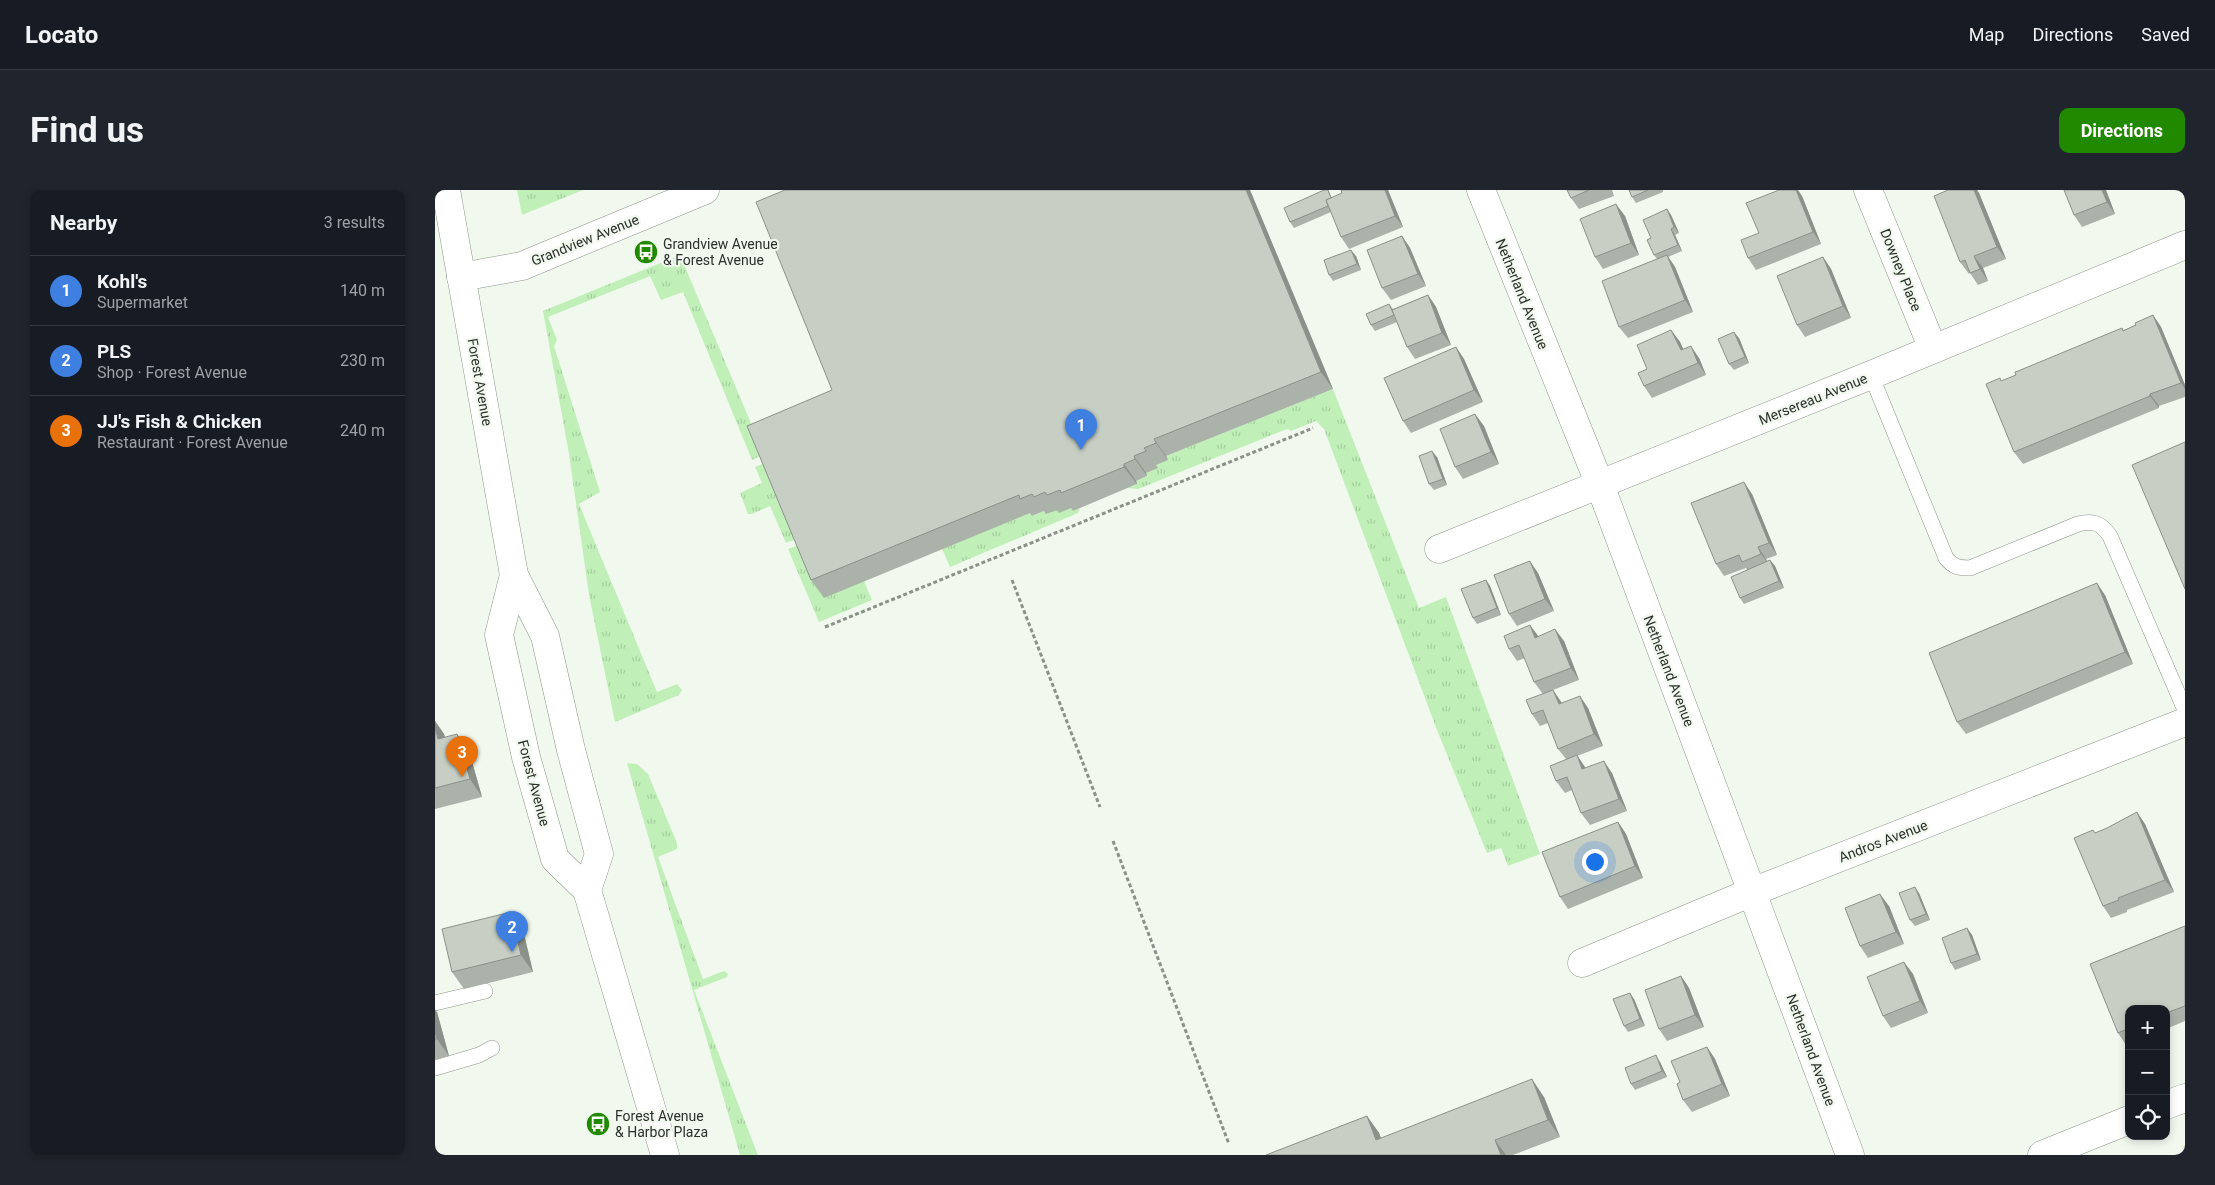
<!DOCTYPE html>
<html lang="en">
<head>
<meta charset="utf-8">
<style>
	body { margin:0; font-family:Roboto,sans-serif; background:#20242c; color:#f1f3f6 }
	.controls { position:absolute; right:15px; bottom:15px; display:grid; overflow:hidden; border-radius:10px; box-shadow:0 2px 8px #0003 }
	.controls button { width:45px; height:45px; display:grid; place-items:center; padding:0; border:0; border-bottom:1px solid #363941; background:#171b24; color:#f1f3f6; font:25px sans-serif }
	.you { position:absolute; left:1159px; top:671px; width:18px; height:18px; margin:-12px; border:4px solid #fff; border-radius:50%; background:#1a73e8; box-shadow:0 0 0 8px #1a73e833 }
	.badge { display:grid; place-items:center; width:32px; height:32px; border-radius:50%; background:#208900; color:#fff; font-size:16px; font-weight:700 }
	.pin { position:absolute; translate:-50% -41px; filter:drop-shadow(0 1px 2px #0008) }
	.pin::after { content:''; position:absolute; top:26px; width:18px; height:15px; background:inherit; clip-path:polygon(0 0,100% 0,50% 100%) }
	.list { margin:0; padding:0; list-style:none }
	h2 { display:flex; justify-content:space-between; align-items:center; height:65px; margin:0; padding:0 20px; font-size:21px }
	h2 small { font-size:16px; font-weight:400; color:#9ea1a6 }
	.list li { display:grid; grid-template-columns:32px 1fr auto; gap:15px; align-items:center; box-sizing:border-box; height:70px; padding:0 20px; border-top:1px solid #363941 }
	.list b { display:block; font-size:19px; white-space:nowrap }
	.list p { margin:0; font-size:16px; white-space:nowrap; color:#9ea1a6 }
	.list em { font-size:16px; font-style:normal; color:#9ea1a6 }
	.icon { flex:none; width:28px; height:28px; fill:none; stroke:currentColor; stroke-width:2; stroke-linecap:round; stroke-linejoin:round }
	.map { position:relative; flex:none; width:1750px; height:965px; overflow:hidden; border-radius:10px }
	header { display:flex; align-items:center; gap:30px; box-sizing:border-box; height:70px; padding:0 25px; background:#171b24; border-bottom:1px solid #363941 }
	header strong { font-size:24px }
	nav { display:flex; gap:28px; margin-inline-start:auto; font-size:18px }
	.intro { display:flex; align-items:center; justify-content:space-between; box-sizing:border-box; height:120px; padding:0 30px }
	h1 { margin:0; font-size:35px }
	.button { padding:12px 22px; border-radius:10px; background:#208900; color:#fff; font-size:18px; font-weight:700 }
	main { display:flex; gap:30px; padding:0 30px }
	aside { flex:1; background:#171b24; border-radius:10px; box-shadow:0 2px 8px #0003 }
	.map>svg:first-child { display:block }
	.grass { fill:url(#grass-tufts) }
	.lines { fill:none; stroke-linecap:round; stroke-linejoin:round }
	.lane-casing { stroke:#8d958c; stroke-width:16 }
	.street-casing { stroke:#8d958c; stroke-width:29 }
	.secondary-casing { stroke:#8d958c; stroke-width:29 }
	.path { stroke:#8b918a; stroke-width:3; stroke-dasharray:4 2.5; stroke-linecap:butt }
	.lane { stroke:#fff; stroke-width:15 }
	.street { stroke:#fff; stroke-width:28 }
	.secondary { stroke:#fff; stroke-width:28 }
	.wall { fill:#abb2a9 }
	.shaded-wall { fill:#8b918a }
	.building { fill:#c7cfc5; stroke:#8b918a }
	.labels { text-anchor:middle; stroke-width:4.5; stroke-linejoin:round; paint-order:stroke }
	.street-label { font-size:14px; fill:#2c2f2b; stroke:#f1f9ef }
	.poi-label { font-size:14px; fill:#2c2f2b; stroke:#f1f9ef; text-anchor:start }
</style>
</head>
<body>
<header>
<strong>Locato</strong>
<nav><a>Map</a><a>Directions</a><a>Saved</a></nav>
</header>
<div class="intro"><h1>Find us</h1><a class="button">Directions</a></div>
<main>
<aside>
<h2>Nearby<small>3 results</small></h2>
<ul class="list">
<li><span class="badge" style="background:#3f7fe0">1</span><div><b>Kohl's</b><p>Supermarket</p></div><em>140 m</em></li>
<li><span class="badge" style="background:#3f7fe0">2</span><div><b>PLS</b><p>Shop · Forest Avenue</p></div><em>230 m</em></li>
<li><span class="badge" style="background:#e8710a">3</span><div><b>JJ's Fish &amp; Chicken</b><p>Restaurant · Forest Avenue</p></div><em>240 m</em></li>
</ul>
</aside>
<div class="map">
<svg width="1750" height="965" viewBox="0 0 1750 965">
	<defs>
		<pattern id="grass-tufts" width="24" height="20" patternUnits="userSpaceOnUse" patternTransform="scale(1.25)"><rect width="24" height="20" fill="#c0f0b7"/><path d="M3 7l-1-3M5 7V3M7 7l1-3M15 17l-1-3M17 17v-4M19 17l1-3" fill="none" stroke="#a5ce9e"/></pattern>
	</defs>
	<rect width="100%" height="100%" fill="#f1f9ef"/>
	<g class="grass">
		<polygon points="82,0 148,0 87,25"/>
		<polygon points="245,65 329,264 317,270 248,102 226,110 215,86 113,127 122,150 119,156 165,302 144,314 222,502 242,494 247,500 244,505 180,532 154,405 134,264 108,121"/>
		<polygon points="898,199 984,418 1011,407 1105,664 1073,676 1066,658 1052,663 1002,540 889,239 881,231 856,241 852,239 703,299 691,298 701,295 701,291 712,286 711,283 731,266"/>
		<polygon points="332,272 364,348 351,353 335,316 317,324 313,324 305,303 327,293 320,277"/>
		<polygon points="637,317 638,321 645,318 643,323 515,377 507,359 596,322 598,326 609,321"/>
		<polygon points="366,354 429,391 437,410 384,432 353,359"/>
		<polygon points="192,573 202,574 213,584 242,653 242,659 223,667 268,789 289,781 293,784 292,787 259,800 323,965 305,965"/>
	</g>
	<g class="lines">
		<g class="lane-casing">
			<g id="lane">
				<path d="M1436 185 1511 368C1518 377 1524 378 1535 378L1643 334C1658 330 1666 333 1675 346L1750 520"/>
				<polyline points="0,813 50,801"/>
				<polyline points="0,878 44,865 57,858"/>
			</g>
		</g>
		<g class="street-casing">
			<g id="street">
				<polyline points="1046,0 1165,295 1415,965"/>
				<polyline points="1433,0 1498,159"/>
				<polyline points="26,87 87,76 270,0"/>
				<polyline points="1004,359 1436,185 1750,55"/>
				<polyline points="1147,773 1317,702 1750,532"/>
				<polyline points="1731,915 1750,908"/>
				<polyline points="1607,965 1694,930"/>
			</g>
		</g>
		<g class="secondary-casing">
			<g id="secondary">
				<polyline points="11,0 79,385 110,446 136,560 164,664 152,700"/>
				<polyline points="79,385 64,445 91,567 120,669 152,700 230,965"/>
			</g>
		</g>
		<g class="path">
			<polyline points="577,390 665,617"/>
			<polyline points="390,437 878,238"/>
			<polyline points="678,651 794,954"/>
		</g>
		<use href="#lane" class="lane"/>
		<use href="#street" class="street"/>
		<use href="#secondary" class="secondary"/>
	</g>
	<g class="wall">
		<polygon points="350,0 815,0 898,199 731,266 733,270 721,275 723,278 711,283 712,286 701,291 702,294 638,321 636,318 624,323 622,320 611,324 609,321 597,326 595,323 389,408 376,390 397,200"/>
		<polygon points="893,0 897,8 953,0 968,37 914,59 906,47 896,22 859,38 855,32"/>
		<polygon points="1132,0 1177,0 1179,6 1144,19 1136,8"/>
		<polygon points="1194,0 1228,0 1228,2 1201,13 1197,7"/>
		<polygon points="1513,0 1542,0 1544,3 1571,69 1548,78 1553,91 1543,95 1535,83 1534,84 1525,72"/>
		<polygon points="1629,0 1671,0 1680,24 1647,37 1639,25"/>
		<polygon points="1367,6 1386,54 1321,80 1313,68 1324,43"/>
		<polygon points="1232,19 1236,25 1244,43 1240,45 1247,61 1233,67 1240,77 1258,122 1193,148 1184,137 1222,69 1219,65 1216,48"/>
		<polygon points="1190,26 1204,65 1168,79 1160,67"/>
		<polygon points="967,46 975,58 991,96 956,110 947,98"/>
		<polygon points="921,66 926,80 898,91 894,85"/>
		<polygon points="1388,67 1396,79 1416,128 1370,147 1362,135"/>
		<polygon points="993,105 1001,117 1016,155 980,169 972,157 962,132 940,141 936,135 954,114 958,119"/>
		<polygon points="1718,125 1726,137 1750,195 1750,207 1724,216 1724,218 1588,274 1579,262 1567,191 1701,135"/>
		<polygon points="1236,140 1245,152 1248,159 1264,168 1271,185 1217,208 1209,196 1212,179"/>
		<polygon points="1304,148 1314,173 1299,180 1294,174"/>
		<polygon points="1021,157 1029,169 1048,212 976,243 968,231"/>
		<polygon points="1049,236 1064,274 1028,289 1020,277"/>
		<polygon points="1002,267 1012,295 999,300 994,294"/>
		<polygon points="1317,304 1342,365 1331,369 1332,372 1335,370 1340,376 1349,398 1309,414 1305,408 1312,380 1311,378 1289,386 1281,374"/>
		<polygon points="1103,383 1119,421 1082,436 1074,424"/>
		<polygon points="1051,390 1055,396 1066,425 1042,434 1038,428"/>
		<polygon points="1670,405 1698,474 1531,544 1522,532"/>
		<polygon points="1103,446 1129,451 1144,490 1118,500 1127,513 1153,518 1168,556 1142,566 1150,578 1177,583 1192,621 1155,635 1146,623 1137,600 1130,603 1121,591 1131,569 1123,559 1113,533 1105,536 1097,524 1108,504 1099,492 1090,468 1082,471 1074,459"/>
		<polygon points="0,531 9,544 10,547 34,561 47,607 0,619"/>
		<polygon points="1183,632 1191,644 1208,688 1133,719 1125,707"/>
		<polygon points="1710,634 1739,702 1692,720 1692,722 1676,728 1668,716 1658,640 1660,643"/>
		<polygon points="1484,703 1495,730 1480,736 1475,730"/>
		<polygon points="1454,716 1469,754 1433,768 1425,756"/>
		<polygon points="76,722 88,740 98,782 29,799 17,782"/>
		<polygon points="1750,736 1750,831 1731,839 1731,819 1694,819 1694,854 1691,855 1683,843 1655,774"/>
		<polygon points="1532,738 1537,745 1546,770 1520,780 1516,773"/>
		<polygon points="1478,784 1493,823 1456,838 1448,826"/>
		<polygon points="1246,786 1254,798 1269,837 1232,851 1224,839"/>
		<polygon points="1199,809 1210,836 1193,842 1189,836"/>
		<polygon points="0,820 2,822 14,866 0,870"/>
		<polygon points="1272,857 1280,869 1295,906 1257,922 1248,910 1245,892"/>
		<polygon points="1225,872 1232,887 1200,900 1196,894"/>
		<polygon points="1109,907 1125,947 1078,965 831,965 932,926 944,943 946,948"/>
	</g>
	<g class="shaded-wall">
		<polygon points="811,0 815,0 898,199 886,182"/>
		<polygon points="950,0 953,0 968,37 960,26"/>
		<polygon points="1361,0 1363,0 1367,6 1386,54 1378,42"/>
		<polygon points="1539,0 1542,0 1544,3 1571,69 1562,57"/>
		<polygon points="1667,0 1671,0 1680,24 1672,12"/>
		<polygon points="1181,14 1190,26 1204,65 1196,53"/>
		<polygon points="1232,19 1236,25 1244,43 1239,37"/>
		<polygon points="1236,39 1240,45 1247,61 1243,55"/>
		<polygon points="967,46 975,58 991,96 983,84"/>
		<polygon points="916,60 921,66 926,80 922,74"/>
		<polygon points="1232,65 1240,77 1258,122 1250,110"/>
		<polygon points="1539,66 1548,78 1553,91 1545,79"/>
		<polygon points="1388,67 1396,79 1416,128 1408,116"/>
		<polygon points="993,105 1001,117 1016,155 1007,143"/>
		<polygon points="1718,125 1726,137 1750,195 1750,199 1746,193"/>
		<polygon points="1236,140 1245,152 1254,172 1246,160"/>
		<polygon points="1299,142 1304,148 1314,173 1310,167"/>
		<polygon points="1256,156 1264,168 1271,185 1263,173"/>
		<polygon points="1021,157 1029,169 1048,212 1039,200"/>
		<polygon points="1715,204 1724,216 1724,218 1715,206"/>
		<polygon points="1040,224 1049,236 1064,274 1056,262"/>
		<polygon points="719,249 731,266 733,270 721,253"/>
		<polygon points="997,261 1002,267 1012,295 1008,289"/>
		<polygon points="699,266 711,283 712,286 700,269"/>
		<polygon points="689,274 701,291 702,294 689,277"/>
		<polygon points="1309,292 1317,304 1342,365 1334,353"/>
		<polygon points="1323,357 1331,369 1335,376 1326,364"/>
		<polygon points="1335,370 1340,376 1349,398 1344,391"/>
		<polygon points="1095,371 1103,383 1119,421 1110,409"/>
		<polygon points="1051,390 1055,396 1066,425 1062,418"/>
		<polygon points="1662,393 1670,405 1698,474 1690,462"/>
		<polygon points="1095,435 1104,447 1100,448"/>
		<polygon points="1120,439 1129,451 1144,490 1136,478"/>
		<polygon points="1118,500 1126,512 1132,526 1124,514"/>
		<polygon points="1145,506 1153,518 1168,556 1159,544"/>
		<polygon points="0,531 9,544 15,566 3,549 0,538"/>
		<polygon points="22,544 34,561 47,607 35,589"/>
		<polygon points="1142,565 1150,577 1155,591 1147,579"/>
		<polygon points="1169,571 1177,583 1192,621 1184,609"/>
		<polygon points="1702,622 1710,634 1739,702 1730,690"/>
		<polygon points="1183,632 1191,644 1208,688 1200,676"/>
		<polygon points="1480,697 1484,703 1495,730 1491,724"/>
		<polygon points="1445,704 1454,716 1469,754 1461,742"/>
		<polygon points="76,722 88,740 98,782 86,765"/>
		<polygon points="1532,738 1537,745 1546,770 1542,764"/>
		<polygon points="1469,772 1478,784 1493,823 1485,811"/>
		<polygon points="1246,786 1254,798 1269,837 1260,825"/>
		<polygon points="1195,803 1199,809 1210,836 1205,829"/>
		<polygon points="0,820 2,822 14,866 2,849 0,841"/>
		<polygon points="1272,857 1280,869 1295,906 1287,894"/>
		<polygon points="1221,865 1225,872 1232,887 1227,881"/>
		<polygon points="1097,889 1109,907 1125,947 1113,930"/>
		<polygon points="932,926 944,943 952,965 941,950"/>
		<polygon points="1060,950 1071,965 1066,965"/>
	</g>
	<g class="building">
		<polygon points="350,0 811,0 886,182 719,249 721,253 709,258 711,261 699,266 700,269 689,274 689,277 626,303 625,300 612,305 610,302 599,307 597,304 585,309 584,305 376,390 312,236 397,200 321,12"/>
		<polygon points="889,0 893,0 896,8 891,10 893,16 855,32 849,18"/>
		<polygon points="906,0 950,0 960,26 906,47 891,10 907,3"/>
		<polygon points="1132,0 1154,0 1136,8"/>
		<polygon points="1194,0 1213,0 1197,7"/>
		<polygon points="1344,0 1361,0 1378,42 1313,68 1306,50 1324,43 1311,13"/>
		<polygon points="1513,0 1539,0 1562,57 1539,66 1545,79 1535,83 1530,70 1525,72 1499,6"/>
		<polygon points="1629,0 1667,0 1672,12 1639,25"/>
		<polygon points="1181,14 1196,53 1160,67 1145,29"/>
		<polygon points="1232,19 1239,37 1236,39 1243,55 1219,65 1212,50 1216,48 1208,30"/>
		<polygon points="967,46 983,84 947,98 932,60"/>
		<polygon points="916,60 922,74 894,85 889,70"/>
		<polygon points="1232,65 1250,110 1184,137 1167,91"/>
		<polygon points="1388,67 1408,116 1362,135 1342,86"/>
		<polygon points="993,105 1007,143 972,157 957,120"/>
		<polygon points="954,114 959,125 936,135 931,124"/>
		<polygon points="1718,125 1746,193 1715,204 1715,206 1579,262 1551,194 1565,188 1566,191 1581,185 1580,182 1583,181 1687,138 1688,141 1701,135 1700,133"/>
		<polygon points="1236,140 1246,160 1256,156 1263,173 1209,196 1203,183 1212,179 1202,155"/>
		<polygon points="1299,142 1310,167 1294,174 1283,149"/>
		<polygon points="1021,157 1039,200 968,231 949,188"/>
		<polygon points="1040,224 1056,262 1020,277 1005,239"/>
		<polygon points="1750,252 1750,399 1697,275"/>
		<polygon points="997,261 1008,289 994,294 984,266"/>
		<polygon points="1309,292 1334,353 1323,357 1326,364 1307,372 1304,365 1281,374 1256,313"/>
		<polygon points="1335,370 1344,391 1305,408 1296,387"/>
		<polygon points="1095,371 1110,409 1074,424 1059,385"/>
		<polygon points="1051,390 1062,418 1038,428 1026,399"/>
		<polygon points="1662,393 1690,462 1522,532 1494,463"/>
		<polygon points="1095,435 1100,448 1120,439 1136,478 1099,492 1084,455 1074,459 1069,446"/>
		<polygon points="1118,500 1124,514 1145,506 1159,544 1123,559 1108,520 1097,524 1091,510"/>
		<polygon points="0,538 3,549 22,544 35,589 0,598"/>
		<polygon points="1142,565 1147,579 1169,571 1184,609 1146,623 1132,587 1121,591 1115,576"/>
		<polygon points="1702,622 1730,690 1683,708 1684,710 1668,716 1639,648 1658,640 1660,643 1672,638"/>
		<polygon points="1183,632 1200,676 1125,707 1107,662"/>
		<polygon points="1480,697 1491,724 1475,730 1464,703"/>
		<polygon points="1445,704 1461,742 1425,756 1410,718"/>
		<polygon points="76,722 86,765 17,782 7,739"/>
		<polygon points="1750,736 1750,816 1731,823 1731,819 1694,819 1694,838 1683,843 1655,774"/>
		<polygon points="1532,738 1542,764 1516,773 1507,748"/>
		<polygon points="1469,772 1485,811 1448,826 1432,787"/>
		<polygon points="1246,786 1260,825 1224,839 1210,800"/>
		<polygon points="1195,803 1205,829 1189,836 1178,809"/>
		<polygon points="0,841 2,849 0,849"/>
		<polygon points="1272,857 1287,894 1248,910 1242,894 1245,892 1236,871"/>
		<polygon points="1221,865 1227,881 1196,894 1190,878"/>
		<polygon points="1097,889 1113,930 1060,950 1066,965 831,965 932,926 941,950"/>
	</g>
	<defs>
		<g id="bus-disc" transform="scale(1.25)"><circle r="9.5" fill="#208900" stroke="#f1f9ef"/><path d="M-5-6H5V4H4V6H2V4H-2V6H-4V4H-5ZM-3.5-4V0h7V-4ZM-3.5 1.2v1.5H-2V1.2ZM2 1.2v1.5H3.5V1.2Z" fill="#fff"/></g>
	</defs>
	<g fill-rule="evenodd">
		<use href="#bus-disc" x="211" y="62"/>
		<use href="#bus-disc" x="163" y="934"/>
	</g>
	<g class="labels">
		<g class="street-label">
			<text transform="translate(150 50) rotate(-22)" y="5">Grandview Avenue</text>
			<text transform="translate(1466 80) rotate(68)" y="5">Downey Place</text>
			<text transform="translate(1087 104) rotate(68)" y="5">Netherland Avenue</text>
			<text transform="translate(45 192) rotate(80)" y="5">Forest Avenue</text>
			<text transform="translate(1378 209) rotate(-22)" y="5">Mersereau Avenue</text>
			<text transform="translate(1234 481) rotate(69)" y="5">Netherland Avenue</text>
			<text transform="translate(99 593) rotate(75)" y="5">Forest Avenue</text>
			<text transform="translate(1448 651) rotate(-21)" y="5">Andros Avenue</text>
			<text transform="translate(1376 860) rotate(70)" y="5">Netherland Avenue</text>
		</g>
		<g class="poi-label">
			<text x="228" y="59">Grandview Avenue<tspan x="228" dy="16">&amp; Forest Avenue</tspan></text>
			<text x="180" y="931">Forest Avenue<tspan x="180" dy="16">&amp; Harbor Plaza</tspan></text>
		</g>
	</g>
</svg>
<div class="controls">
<button>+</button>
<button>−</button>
<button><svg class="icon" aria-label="locate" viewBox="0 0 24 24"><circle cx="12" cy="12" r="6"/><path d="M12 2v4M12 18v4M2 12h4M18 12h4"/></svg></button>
</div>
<div class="you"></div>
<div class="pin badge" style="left:646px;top:260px;background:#3f7fe0">1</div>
<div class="pin badge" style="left:77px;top:762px;background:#3f7fe0">2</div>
<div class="pin badge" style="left:27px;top:587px;background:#e8710a">3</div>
</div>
</main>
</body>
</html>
